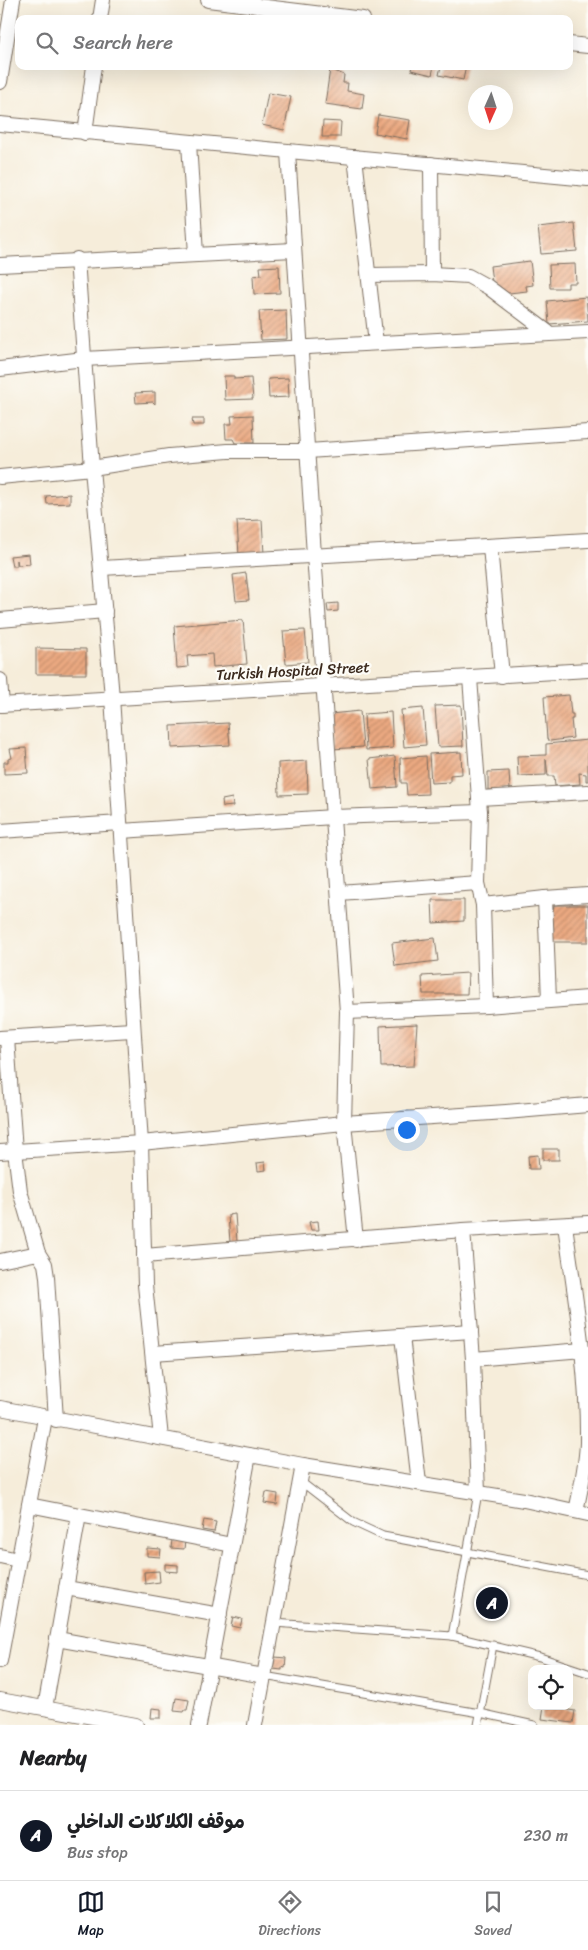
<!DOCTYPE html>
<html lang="en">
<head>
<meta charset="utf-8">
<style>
	body { margin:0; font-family:Sriracha,"Playpen Sans Arabic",sans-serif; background:#f2f2f2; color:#202124 }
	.controls { position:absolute; right:15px; bottom:15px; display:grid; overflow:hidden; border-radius:10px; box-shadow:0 5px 20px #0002 }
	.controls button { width:45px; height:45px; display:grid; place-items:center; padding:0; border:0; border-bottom:1px solid #e0e0e0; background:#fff; color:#202124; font:25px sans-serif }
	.compass { position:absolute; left:468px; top:85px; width:45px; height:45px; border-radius:50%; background:#fff; box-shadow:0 5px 20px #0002; rotate:183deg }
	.you { position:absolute; left:406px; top:1129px; width:18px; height:18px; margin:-12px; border:4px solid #fff; border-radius:50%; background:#1a73e8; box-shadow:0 0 0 8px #1a73e833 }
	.badge { display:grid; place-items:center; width:32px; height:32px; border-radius:50%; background:#111827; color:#fff; font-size:16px; font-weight:700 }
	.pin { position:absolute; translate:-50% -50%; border:2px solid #fff; box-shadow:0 1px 5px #0006 }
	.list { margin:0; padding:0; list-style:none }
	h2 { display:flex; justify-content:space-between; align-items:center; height:65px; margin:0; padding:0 20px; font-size:21px }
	h2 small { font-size:16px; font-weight:400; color:#757577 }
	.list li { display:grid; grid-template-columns:32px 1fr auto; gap:15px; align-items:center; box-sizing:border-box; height:90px; padding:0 20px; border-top:1px solid #e0e0e0 }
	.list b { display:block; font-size:19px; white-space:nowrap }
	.list p { margin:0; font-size:16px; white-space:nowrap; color:#757577 }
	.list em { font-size:16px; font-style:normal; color:#757577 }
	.icon { flex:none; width:28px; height:28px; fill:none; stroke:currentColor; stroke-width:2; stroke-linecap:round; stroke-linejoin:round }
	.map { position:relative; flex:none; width:588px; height:1725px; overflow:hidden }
	.search { position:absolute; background:#fff; box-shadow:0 5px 20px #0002; left:15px; right:15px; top:15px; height:55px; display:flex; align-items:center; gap:12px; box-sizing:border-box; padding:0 18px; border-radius:10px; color:#757577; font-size:19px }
	.sheet { height:155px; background:#fff }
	nav { display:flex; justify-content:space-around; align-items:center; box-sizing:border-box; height:70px; border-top:1px solid #e0e0e0; background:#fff; font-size:14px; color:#757577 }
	nav a { display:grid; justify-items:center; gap:2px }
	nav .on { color:#111827 }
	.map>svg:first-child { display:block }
	.building { fill:url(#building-hatch) }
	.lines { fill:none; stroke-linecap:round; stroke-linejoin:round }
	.lane-casing { stroke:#7c6e60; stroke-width:9 }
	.street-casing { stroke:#7c6e60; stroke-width:16 }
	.lane { stroke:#fff; stroke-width:7 }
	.street { stroke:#fff; stroke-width:14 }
	.labels { text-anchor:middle; stroke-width:4.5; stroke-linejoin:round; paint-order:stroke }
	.street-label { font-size:15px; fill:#3b2a1e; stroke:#fdfcf7 }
</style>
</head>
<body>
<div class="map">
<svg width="588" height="1725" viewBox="0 0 588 1725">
	<defs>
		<pattern id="building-hatch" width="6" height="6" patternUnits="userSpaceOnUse" patternTransform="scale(1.25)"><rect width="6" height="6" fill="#eba981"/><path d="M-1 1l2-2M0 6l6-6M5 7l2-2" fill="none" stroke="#c08a69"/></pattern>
	</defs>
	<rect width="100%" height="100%" fill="#fdfcf7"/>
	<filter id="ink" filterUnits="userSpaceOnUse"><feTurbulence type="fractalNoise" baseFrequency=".02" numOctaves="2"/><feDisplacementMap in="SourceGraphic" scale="10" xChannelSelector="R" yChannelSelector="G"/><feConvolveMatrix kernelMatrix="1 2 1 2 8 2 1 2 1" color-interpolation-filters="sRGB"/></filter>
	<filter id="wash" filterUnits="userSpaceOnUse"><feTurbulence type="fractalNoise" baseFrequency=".0096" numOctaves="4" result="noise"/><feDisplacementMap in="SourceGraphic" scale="20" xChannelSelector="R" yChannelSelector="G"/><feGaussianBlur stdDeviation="1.12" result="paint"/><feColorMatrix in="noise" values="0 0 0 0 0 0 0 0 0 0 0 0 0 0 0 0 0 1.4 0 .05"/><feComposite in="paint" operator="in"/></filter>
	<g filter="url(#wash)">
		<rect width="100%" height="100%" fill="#f6edda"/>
		<g id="blocks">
			<g class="building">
				<polygon points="412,66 434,66 432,75 411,70"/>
				<polygon points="441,66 466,66 463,80 439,75"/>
				<polygon points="330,69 344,75 343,83 348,83 347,91 364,94 362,109 325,104"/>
				<polygon points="268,93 291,97 284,130 262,125"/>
				<polygon points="378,115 410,120 407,139 375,133"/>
				<polygon points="323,121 341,122 340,137 322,137"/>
				<polygon points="574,223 577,251 541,254 538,227"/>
				<polygon points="530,261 533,285 526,286 527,291 500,294 493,290 490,266"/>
				<polygon points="575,264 576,283 568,283 568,288 550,288 549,265"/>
				<polygon points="279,266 280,293 254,294 253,276 261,275 260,267"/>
				<polygon points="586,297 588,321 549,324 547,301"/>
				<polygon points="286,310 287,339 261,340 259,311"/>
				<polygon points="224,376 234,376 234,379 251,378 253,399 225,400"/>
				<polygon points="288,378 289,397 269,398 268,379"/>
				<polygon points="155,392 155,404 153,402 136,403 135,393"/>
				<polygon points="253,415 254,443 235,443 233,439 226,439 225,424 232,424 231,416"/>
				<polygon points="192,419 204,419 204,425 193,425"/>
				<polygon points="70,494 70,503 47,504 46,496"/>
				<polygon points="262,520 264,554 239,556 237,521"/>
				<polygon points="29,554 30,564 18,565 17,560 17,566 12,566 10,556"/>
				<polygon points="246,573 249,600 236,601 233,575"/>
				<polygon points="338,603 338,611 328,612 327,604"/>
				<polygon points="243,620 247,664 213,667 212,654 187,656 188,667 177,668 174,626"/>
				<polygon points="305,630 308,662 286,664 283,631"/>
				<polygon points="36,648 86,649 86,674 36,674"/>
				<polygon points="569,695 571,714 573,714 573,719 571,719 573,738 550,741 547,739 544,697"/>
				<polygon points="461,705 463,746 438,747 435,706"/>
				<polygon points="423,708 426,745 404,747 401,710"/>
				<polygon points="360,711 363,747 332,749 330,714"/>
				<polygon points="391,712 393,748 366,750 364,714"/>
				<polygon points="228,723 230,745 172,748 171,726"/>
				<polygon points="588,740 588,781 586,781 586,774 579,773 580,784 555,786 554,776 548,776 546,759 546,775 518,776 517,756 546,755 546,744"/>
				<polygon points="26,748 28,773 4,774 4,762 8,762 8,759 12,758 10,749"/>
				<polygon points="461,752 462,774 450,775 450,782 431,783 429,754"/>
				<polygon points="395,756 397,787 372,789 369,759"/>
				<polygon points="426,756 428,794 407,795 406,783 401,783 400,758"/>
				<polygon points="307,761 308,794 279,795 278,763"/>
				<polygon points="509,771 510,789 488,790 488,772"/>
				<polygon points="232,798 233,806 223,807 222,800"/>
				<polygon points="432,900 464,900 464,921 433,923"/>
				<polygon points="554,905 588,905 588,942 548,942"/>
				<polygon points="435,938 438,961 395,966 392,943"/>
				<polygon points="468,973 467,994 423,994 422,976"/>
				<polygon points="417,1024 414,1066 381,1067 380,1026"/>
				<rect x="543" y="1149" width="16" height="11"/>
				<polygon points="538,1155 539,1169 529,1169 528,1156"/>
				<polygon points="265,1162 266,1170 258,1171 257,1163"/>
				<polygon points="235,1214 237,1242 230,1242 228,1215"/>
				<polygon points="318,1221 319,1230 311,1230 309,1222"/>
				<polygon points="266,1492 278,1494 277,1505 264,1503"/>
				<polygon points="204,1520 216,1522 214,1532 202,1530"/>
				<polygon points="172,1540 185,1541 184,1549 171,1548"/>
				<polygon points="147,1548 161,1549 160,1557 147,1556"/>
				<polygon points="165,1564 178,1565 178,1572 165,1571"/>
				<polygon points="159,1571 160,1582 145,1584 144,1572"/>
				<polygon points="233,1617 242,1619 240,1628 231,1626"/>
				<polygon points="275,1657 286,1658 285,1668 282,1667 282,1670 273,1669"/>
				<polygon points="176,1698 189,1700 187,1710 185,1710 184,1712 174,1711"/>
				<polygon points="544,1706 575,1711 573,1723 542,1719"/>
				<polygon points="152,1708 161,1709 161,1718 151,1718"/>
			</g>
		</g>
	</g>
	<g filter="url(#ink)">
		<use href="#blocks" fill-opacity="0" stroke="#7c6e60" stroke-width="1"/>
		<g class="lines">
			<g class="lane-casing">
				<g id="lane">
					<polyline points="300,1481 353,1522 383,1536 588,1575"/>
					<polyline points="274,1623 452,1636 540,1657 588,1673"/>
					<polyline points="452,1636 478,1493"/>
					<polyline points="264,1676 480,1713 534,1725"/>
					<polyline points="478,1725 493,1645"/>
				</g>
			</g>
			<g class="street-casing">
				<g id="street">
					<polyline points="208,0 363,19"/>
					<polyline points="100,19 103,0"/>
					<polyline points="569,44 588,46"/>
					<polyline points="0,82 13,0"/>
					<polyline points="0,124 588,179"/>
					<polyline points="85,133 94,66"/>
					<polyline points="189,143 196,254"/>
					<polyline points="288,152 314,555 347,1012 344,1123 356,1240"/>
					<polyline points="355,157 376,343"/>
					<polyline points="431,164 432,274"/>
					<polyline points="77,259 92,468 112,697 141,1143 145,1285 161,1438"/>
					<polyline points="0,265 294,250"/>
					<polyline points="369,275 432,274 468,276 488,287 549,333"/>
					<polyline points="0,369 84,359 588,332"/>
					<polyline points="0,477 92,468 169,456 228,451 308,451 588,432"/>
					<polyline points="490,547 502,676"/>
					<polyline points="102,568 588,540"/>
					<polyline points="0,620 105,611"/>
					<polyline points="470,678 480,812 478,883 483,905 486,1006"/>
					<polyline points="0,680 2,705"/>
					<polyline points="0,705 588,670"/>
					<polyline points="479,798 588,792"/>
					<polyline points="0,831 120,823"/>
					<polyline points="121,831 333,817 480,812"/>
					<polyline points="339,893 478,883"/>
					<polyline points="545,898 549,1000"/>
					<polyline points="483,905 545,898 588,895"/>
					<polyline points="347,1012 486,1006 588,998"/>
					<polyline points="0,1038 132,1030"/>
					<polyline points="7,1038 15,1151 20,1191 38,1253 45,1264 47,1277 56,1420"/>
					<polyline points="0,1152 141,1143 344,1123 506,1112 588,1105"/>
					<path d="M565 1225C575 1297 588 1370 587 1443 586 1466 581 1488 576 1511"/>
					<polyline points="463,1230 473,1359 478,1493"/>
					<polyline points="144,1256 463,1230 588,1223"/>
					<polyline points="0,1261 38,1253"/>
					<polyline points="402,1336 419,1483"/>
					<polyline points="153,1353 471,1331"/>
					<polyline points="473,1359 583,1350"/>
					<polyline points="0,1408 303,1465 524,1500 588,1514"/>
					<polyline points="29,1505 232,1545"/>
					<polyline points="0,1556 18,1560"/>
					<polyline points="66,1588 220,1615"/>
					<polyline points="57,1639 264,1676"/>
					<polyline points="0,1661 45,1418"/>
					<polyline points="0,1700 136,1725"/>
					<polyline points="45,1708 79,1515"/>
					<polyline points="199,1725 249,1455"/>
					<polyline points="255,1725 303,1465"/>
				</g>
			</g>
			<use href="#lane" class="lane"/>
			<use href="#street" class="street"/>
		</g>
	</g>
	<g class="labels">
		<g class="street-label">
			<text transform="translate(293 671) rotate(-3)" y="5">Turkish Hospital Street</text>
		</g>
	</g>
</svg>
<div class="controls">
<button><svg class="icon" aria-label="locate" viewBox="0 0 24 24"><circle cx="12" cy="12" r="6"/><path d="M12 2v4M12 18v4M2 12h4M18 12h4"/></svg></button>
</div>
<svg class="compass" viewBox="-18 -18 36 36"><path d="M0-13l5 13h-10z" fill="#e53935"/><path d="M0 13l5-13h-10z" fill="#757577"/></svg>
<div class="you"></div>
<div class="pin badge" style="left:492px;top:1603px">A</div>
<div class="search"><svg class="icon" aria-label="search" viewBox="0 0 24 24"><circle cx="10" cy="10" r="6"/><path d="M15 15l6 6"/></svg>Search here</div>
</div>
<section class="sheet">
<h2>Nearby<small></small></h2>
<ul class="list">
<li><span class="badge">A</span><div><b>موقف الكلاكلات الداخلي</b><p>Bus stop</p></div><em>230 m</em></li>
</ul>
</section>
<nav>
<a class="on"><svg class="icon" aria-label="map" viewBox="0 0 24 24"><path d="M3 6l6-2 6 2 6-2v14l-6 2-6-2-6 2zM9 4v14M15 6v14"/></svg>Map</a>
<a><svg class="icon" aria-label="directions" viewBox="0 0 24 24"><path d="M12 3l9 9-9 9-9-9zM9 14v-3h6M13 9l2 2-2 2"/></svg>Directions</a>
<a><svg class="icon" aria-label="saved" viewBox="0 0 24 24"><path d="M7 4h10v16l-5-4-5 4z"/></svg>Saved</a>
</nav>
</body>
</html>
